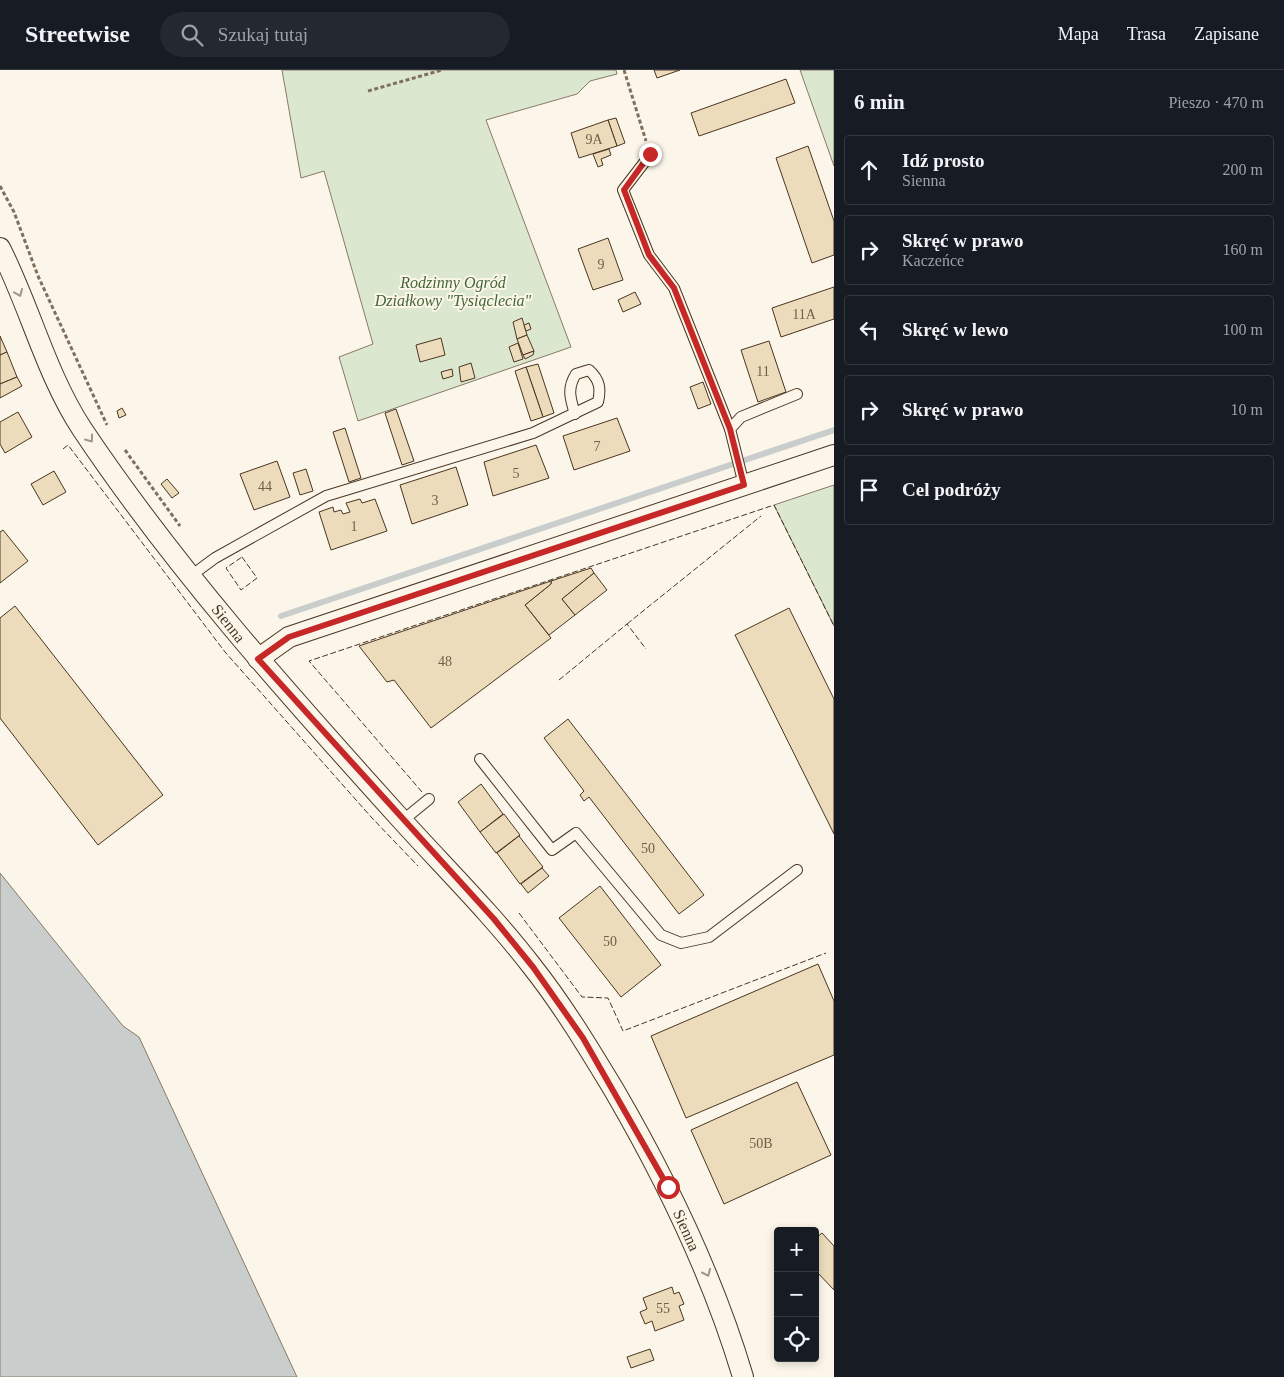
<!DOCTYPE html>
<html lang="pl">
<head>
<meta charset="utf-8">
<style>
	body { margin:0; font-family:Georgia,serif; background:#242831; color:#f1f3f6 }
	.controls { position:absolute; right:15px; bottom:15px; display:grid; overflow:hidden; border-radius:5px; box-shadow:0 2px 8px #0003 }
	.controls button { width:45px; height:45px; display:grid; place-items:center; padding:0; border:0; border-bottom:1px solid #363941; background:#171b24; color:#f1f3f6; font:25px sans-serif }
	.stop { position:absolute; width:15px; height:15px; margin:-11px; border:4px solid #c62828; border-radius:50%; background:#fff }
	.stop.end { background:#c62828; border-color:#fff; box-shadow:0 1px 5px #0008 }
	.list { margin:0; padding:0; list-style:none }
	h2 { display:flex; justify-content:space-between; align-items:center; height:65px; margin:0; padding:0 20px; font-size:21px }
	h2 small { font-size:16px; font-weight:400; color:#9ea1a6 }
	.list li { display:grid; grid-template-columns:32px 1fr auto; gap:15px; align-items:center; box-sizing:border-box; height:70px; margin:0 10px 10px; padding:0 10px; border:1px solid #363941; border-radius:5px }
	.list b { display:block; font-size:19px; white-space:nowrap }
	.list p { margin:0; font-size:16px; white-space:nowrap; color:#9ea1a6 }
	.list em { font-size:16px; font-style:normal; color:#9ea1a6 }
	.icon { flex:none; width:28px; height:28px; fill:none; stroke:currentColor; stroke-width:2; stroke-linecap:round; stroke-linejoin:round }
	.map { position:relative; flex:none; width:834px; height:1307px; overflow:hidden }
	header { display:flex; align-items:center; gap:30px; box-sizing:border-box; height:70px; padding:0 25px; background:#171b24; border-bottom:1px solid #363941 }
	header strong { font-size:24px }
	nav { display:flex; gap:28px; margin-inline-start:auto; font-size:18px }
	.search { width:350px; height:45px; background:#242831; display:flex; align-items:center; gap:12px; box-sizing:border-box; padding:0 18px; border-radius:28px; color:#9ea1a6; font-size:19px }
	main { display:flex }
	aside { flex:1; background:#171b24 }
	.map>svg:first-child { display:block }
	.green { fill:#dce7d0; stroke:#887966 }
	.water { fill:#c9cecd; stroke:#887966 }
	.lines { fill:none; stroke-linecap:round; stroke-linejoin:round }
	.stream { stroke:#c9cecd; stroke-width:6 }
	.building { fill:#ecdcbc; stroke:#4a3520 }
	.lane-casing { stroke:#4a3520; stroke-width:12 }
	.street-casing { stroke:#4a3520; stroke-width:22 }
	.path { stroke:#7f6f5c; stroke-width:3; stroke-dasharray:4 2.5; stroke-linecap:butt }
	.lane { stroke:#fbf6e9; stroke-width:10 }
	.street { stroke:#fbf6e9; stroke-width:20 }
	.fence { stroke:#4a3520; stroke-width:1; stroke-dasharray:6 2.5; stroke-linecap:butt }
	.oneway { stroke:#a29684 }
	.route { stroke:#c62828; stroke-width:6 }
	.labels { text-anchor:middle; stroke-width:4; stroke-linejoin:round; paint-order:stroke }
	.number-label { font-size:14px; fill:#725f47 }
	.park-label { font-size:16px; font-style:italic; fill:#436837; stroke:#fbf6e9 }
	.street-label { font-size:16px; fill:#4a3520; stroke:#fbf6e9 }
</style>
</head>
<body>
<header>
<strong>Streetwise</strong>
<div class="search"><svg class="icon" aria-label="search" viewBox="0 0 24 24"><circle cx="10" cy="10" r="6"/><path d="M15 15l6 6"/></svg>Szukaj tutaj</div>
<nav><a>Mapa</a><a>Trasa</a><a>Zapisane</a></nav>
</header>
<main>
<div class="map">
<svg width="834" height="1307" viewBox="0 0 834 1307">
	<rect width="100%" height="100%" fill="#fbf6e9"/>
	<g class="green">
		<polygon points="282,0 616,0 617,4 590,11 577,24 486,50 571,277 358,351 339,287 373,274 324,101 301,108"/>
		<polygon points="800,0 834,0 834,96"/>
		<polygon points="834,415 834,556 774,435"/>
	</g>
	<polygon class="water" points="0,803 123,956 139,967 297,1307 0,1307"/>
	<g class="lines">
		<polyline class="stream" points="281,546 834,360"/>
	</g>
	<g class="building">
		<polygon points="654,0 680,0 657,8"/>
		<polygon points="786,9 795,33 699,66 691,43"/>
		<polygon points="616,48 625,73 617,76 608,50"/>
		<polygon points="608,50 617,76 579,88 571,63"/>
		<polygon points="808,76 834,151 834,185 812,193 776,88"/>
		<polygon points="609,79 611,85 601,89 603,95 598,97 593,84"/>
		<polygon points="608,168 623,210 593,220 578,179"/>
		<polygon points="834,217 834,249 781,267 772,238"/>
		<polygon points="635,222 641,234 623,242 618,230"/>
		<polygon points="522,248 527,265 517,269 513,252"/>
		<polygon points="529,253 531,259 526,261 524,255"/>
		<polygon points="527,265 534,281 523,285 517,269"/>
		<polygon points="0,266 7,282 0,285"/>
		<polygon points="441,268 445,285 420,292 416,275"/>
		<polygon points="769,271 786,322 758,332 741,280"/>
		<polygon points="518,273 523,289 514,292 509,277"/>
		<polygon points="534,281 533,285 525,289 523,285"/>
		<polygon points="7,282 17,307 0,314 0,285"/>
		<polygon points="471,293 475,308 461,312 459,297"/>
		<polygon points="538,294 554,343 543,347 526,297"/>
		<polygon points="526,297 543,347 531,351 515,301"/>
		<polygon points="452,299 453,306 443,309 441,302"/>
		<polygon points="17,307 22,316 0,328 0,314"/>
		<polygon points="703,312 711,334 698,339 690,317"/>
		<polygon points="122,338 126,345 119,348 117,341"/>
		<polygon points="396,339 414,391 402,395 385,343"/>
		<polygon points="18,342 32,367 5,383 0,374 0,352"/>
		<polygon points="617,348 630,381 574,400 563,366"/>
		<polygon points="345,358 361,408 349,412 333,362"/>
		<polygon points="536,375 549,408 493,426 484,392"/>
		<polygon points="277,391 290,427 254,440 240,404"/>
		<polygon points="456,397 468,435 412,454 400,415"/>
		<polygon points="306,399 313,421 300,425 293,403"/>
		<polygon points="54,401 66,422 43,435 31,414"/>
		<polygon points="167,409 179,423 172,428 161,414"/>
		<polygon points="360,429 362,433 375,429 387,461 331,480 319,442 333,437 334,442 341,440 343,444 350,442 346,433"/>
		<polygon points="3,460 28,491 0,513 0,462"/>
		<polygon points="591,498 594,503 562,529 575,545 549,565 525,535 551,514 551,511"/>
		<polygon points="594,503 607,520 575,545 562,529"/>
		<polygon points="551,511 551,514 525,535 551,568 431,658 394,610 387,612 359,576"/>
		<polygon points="15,536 163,725 98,775 0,648 0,548"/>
		<polygon points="789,538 834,629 834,764 735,565"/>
		<polygon points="568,649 704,825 679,844 589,727 584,731 580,725 584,721 544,668"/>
		<polygon points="481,714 503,744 480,762 458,732"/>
		<polygon points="504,744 520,765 496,783 480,762"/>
		<polygon points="519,766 543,797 520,814 497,783"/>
		<polygon points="542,798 549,806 528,823 521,814"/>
		<polygon points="600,816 661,895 621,927 559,848"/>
		<polygon points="818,894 834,931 834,985 686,1048 651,966"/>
		<polygon points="797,1012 831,1085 724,1134 691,1060"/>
		<polygon points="822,1163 834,1176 834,1220 815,1200 815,1169"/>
		<polygon points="672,1217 674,1224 679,1222 684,1234 679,1236 684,1250 655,1261 652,1251 645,1254 640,1242 647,1239 643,1228"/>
		<polygon points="650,1279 654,1290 631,1298 627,1287"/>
	</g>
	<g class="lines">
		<g class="lane-casing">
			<g id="lane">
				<polyline points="650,85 623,120 649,185 674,218 730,359"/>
				<polyline points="744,415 730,359 741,347 797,324"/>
				<path d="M192 505 215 488 326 426 533 363 598 332C601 319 600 310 589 300L576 304C567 318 570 328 575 344"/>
				<polyline points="480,689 552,780 576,763 661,865 681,873 709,867 797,800"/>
				<polyline points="402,751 429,729"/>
			</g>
		</g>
		<g class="street-casing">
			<g id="street">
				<path d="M0 178C30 237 46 304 82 359 175 498 287 623 398 746 443 796 490 842 531 895 562 934 588 977 614 1020 667 1111 713 1206 743 1307"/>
				<polyline points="258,589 289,567 834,385"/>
			</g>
		</g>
		<g class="path">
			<polyline points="624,0 646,71"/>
			<polyline points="368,21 442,0"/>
			<polyline points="0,116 14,142 38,206 107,355"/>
			<polyline points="125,380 180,456"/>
		</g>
		<use href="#lane" class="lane"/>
		<use href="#street" class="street"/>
		<g class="fence">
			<polyline points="63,379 68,375 225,582 372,748 418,796"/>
			<polygon points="242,487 257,508 241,520 226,498"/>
			<polyline points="627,554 761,446"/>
			<polyline points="559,610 627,554 646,579"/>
			<polyline points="422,722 309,591 774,435 834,556"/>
			<polyline points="519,843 582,927 608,928 623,961 826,883"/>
		</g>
	</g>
	<defs><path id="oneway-chevron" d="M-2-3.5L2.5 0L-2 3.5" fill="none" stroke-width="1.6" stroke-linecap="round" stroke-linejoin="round" transform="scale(1.25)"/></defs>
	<g class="oneway">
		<use href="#oneway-chevron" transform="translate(19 223) rotate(67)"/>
		<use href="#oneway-chevron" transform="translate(90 369) rotate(54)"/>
		<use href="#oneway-chevron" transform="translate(707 1203) rotate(66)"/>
	</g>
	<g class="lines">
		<polyline class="route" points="650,84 624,120 649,185 674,218 730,359 744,415 289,567 258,589 494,849 533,897 583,968 668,1117"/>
	</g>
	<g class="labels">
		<g class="number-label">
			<text x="594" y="74">9A</text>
			<text x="601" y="199">9</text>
			<text x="804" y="249">11A</text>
			<text x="763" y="306">11</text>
			<text x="597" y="381">7</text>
			<text x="516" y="408">5</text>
			<text x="265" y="421">44</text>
			<text x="435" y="435">3</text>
			<text x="354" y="461">1</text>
			<text x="445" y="596">48</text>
			<text x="648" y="783">50</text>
			<text x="610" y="876">50</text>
			<text x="761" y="1078">50B</text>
			<text x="663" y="1243">55</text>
		</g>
		<g class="park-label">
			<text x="453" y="218">Rodzinny Ogród<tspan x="453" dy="18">Działkowy "Tysiąclecia"</tspan></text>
		</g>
		<g class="street-label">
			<text transform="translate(229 553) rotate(52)" y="6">Sienna</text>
			<text transform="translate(687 1160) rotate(66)" y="6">Sienna</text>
		</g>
	</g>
</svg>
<div class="controls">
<button>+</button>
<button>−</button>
<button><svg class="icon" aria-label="locate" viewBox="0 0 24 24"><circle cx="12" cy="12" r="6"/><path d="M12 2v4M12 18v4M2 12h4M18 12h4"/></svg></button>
</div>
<div class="stop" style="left:668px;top:1117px"></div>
<div class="stop end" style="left:650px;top:84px"></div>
</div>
<aside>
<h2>6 min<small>Pieszo · 470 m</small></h2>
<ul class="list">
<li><svg class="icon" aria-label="ahead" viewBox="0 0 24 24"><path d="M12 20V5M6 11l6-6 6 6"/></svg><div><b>Idź prosto</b><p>Sienna</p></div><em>200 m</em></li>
<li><svg class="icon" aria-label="right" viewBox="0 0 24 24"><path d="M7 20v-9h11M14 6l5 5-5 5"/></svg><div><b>Skręć w prawo</b><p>Kaczeńce</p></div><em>160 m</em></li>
<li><svg class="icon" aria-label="left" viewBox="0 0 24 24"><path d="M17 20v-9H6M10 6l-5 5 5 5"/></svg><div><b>Skręć w lewo</b></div><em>100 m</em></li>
<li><svg class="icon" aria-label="right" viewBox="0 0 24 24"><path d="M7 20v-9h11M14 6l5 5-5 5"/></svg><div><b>Skręć w prawo</b></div><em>10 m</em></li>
<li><svg class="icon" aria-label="arrive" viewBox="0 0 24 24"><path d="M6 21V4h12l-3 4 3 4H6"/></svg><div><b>Cel podróży</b></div></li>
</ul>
</aside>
</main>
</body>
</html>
